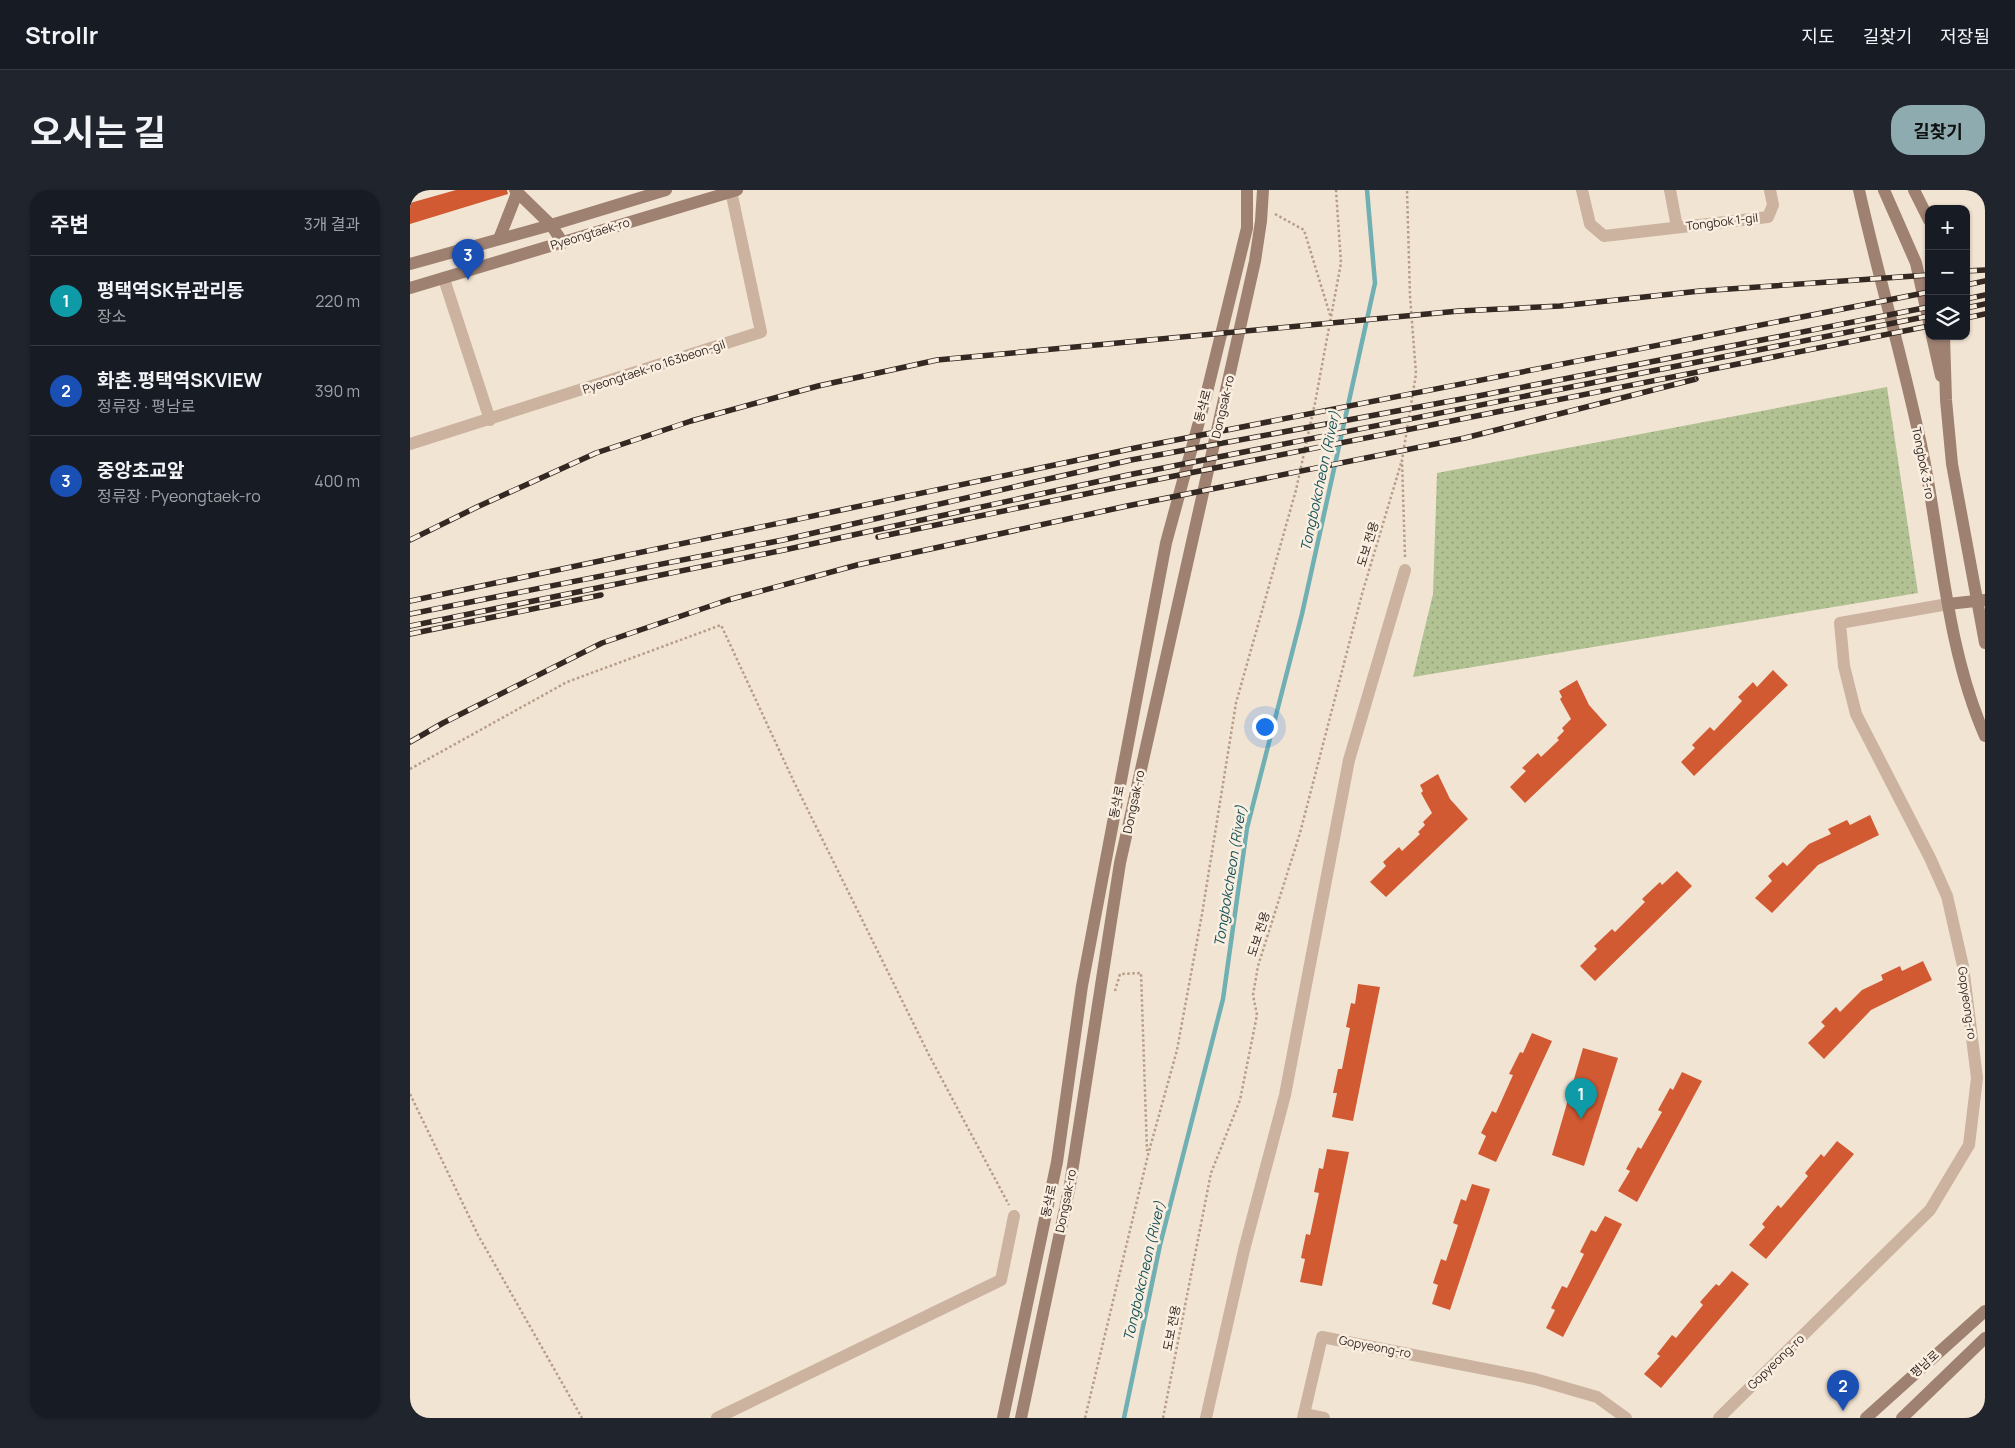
<!DOCTYPE html>
<html lang="ko">
<head>
<meta charset="utf-8">
<style>
	body { margin:0; font-family:Manrope,"Noto Sans KR",sans-serif; background:#20242c; color:#f1f3f6 }
	.controls { position:absolute; right:15px; top:15px; display:grid; overflow:hidden; border-radius:10px; box-shadow:0 1px 4px #0004 }
	.controls button { width:45px; height:45px; display:grid; place-items:center; padding:0; border:0; border-bottom:1px solid #363941; background:#171b24; color:#f1f3f6; font:25px sans-serif }
	.you { position:absolute; left:854px; top:536px; width:18px; height:18px; margin:-12px; border:4px solid #fff; border-radius:50%; background:#1a73e8; box-shadow:0 0 0 8px #1a73e833 }
	.badge { display:grid; place-items:center; width:32px; height:32px; border-radius:50%; background:#8eabaf; color:#fff; font-size:16px; font-weight:700 }
	.pin { position:absolute; translate:-50% -41px; filter:drop-shadow(0 1px 2px #0008) }
	.pin::after { content:''; position:absolute; top:26px; width:18px; height:15px; background:inherit; clip-path:polygon(0 0,100% 0,50% 100%) }
	.list { margin:0; padding:0; list-style:none }
	h2 { display:flex; justify-content:space-between; align-items:center; height:65px; margin:0; padding:0 20px; font-size:21px }
	h2 small { font-size:16px; font-weight:400; color:#9ea1a6 }
	.list li { display:grid; grid-template-columns:32px 1fr auto; gap:15px; align-items:center; box-sizing:border-box; height:90px; padding:0 20px; border-top:1px solid #363941 }
	.list b { display:block; font-size:19px; white-space:nowrap }
	.list p { margin:0; font-size:16px; white-space:nowrap; color:#9ea1a6 }
	.list em { font-size:16px; font-style:normal; color:#9ea1a6 }
	.icon { flex:none; width:28px; height:28px; fill:none; stroke:currentColor; stroke-width:2; stroke-linecap:round; stroke-linejoin:round }
	.map { position:relative; flex:none; width:1575px; height:1228px; overflow:hidden; border-radius:20px }
	header { display:flex; align-items:center; gap:30px; box-sizing:border-box; height:70px; padding:0 25px; background:#171b24; border-bottom:1px solid #363941 }
	header strong { font-size:24px }
	nav { display:flex; gap:28px; margin-inline-start:auto; font-size:18px }
	.intro { display:flex; align-items:center; justify-content:space-between; box-sizing:border-box; height:120px; padding:0 30px }
	h1 { margin:0; font-size:35px }
	.button { padding:12px 22px; border-radius:20px; background:#8eabaf; color:#111; font-size:18px; font-weight:700 }
	main { display:flex; gap:30px; padding:0 30px }
	aside { flex:1; background:#171b24; border-radius:20px; box-shadow:0 1px 4px #0004 }
	.map>svg:first-child { display:block }
	.park { fill:url(#park-dots) }
	.lines { fill:none; stroke-linecap:round; stroke-linejoin:round }
	.stream { stroke:#70afb2; stroke-width:4.5 }
	.building { fill:#d15a33 }
	.path { stroke:#b79d89; stroke-width:2.5; stroke-dasharray:2.5 2.5; stroke-linecap:butt }
	.street { stroke:#cbb39f; stroke-width:12 }
	.secondary { stroke:#9e8171; stroke-width:12 }
	.rail-casing { stroke:#342823; stroke-width:5.5 }
	.rail { stroke:#faeee0; stroke-width:4; stroke-dasharray:11; stroke-linecap:butt }
	.labels { text-anchor:middle; stroke-width:5; stroke-linejoin:round; paint-order:stroke }
	.street-label { font-size:12px; fill:#342823; stroke:#faeee0 }
	.water-label { font-size:14px; font-style:italic; fill:#165358; stroke:#faeee0 }
</style>
</head>
<body>
<header>
<strong>Strollr</strong>
<nav><a>지도</a><a>길찾기</a><a>저장됨</a></nav>
</header>
<div class="intro"><h1>오시는 길</h1><a class="button">길찾기</a></div>
<main>
<aside>
<h2>주변<small>3개 결과</small></h2>
<ul class="list">
<li><span class="badge" style="background:#0f9aa8">1</span><div><b>평택역SK뷰관리동</b><p>장소</p></div><em>220 m</em></li>
<li><span class="badge" style="background:#1a4fb4">2</span><div><b>화촌.평택역SKVIEW</b><p>정류장 · 평남로</p></div><em>390 m</em></li>
<li><span class="badge" style="background:#1a4fb4">3</span><div><b>중앙초교앞</b><p>정류장 · Pyeongtaek-ro</p></div><em>400 m</em></li>
</ul>
</aside>
<div class="map">
<svg width="1575" height="1228" viewBox="0 0 1575 1228">
	<defs>
		<pattern id="park-dots" width="8" height="8" patternUnits="userSpaceOnUse" patternTransform="scale(1.25)"><rect width="8" height="8" fill="#b2c293"/><path d="M2 2h.1M6 6h.1" fill="none" stroke="#929e78" stroke-width="1.8" stroke-linecap="round"/></pattern>
	</defs>
	<rect width="100%" height="100%" fill="#f2e4d3"/>
	<polygon class="park" points="1477,197 1508,403 1003,487 1023,404 1027,283"/>
	<g class="lines">
		<polyline class="stream" points="714,1228 750,1055 813,809 837,638 892,424 965,93 957,0"/>
	</g>
	<g class="building">
		<polygon points="46,0 97,0 98,4 0,34 0,13"/>
		<polygon points="1363,480 1378,495 1284,586 1271,572 1285,558 1282,555 1300,537 1304,541 1332,511 1328,507 1343,492 1347,497"/>
		<polygon points="1167,490 1179,515 1197,535 1115,613 1100,597 1116,581 1112,578 1128,563 1131,567 1149,550 1147,548 1154,541 1152,538 1161,529 1150,509 1152,507 1149,501"/>
		<polygon points="1028,584 1040,609 1058,629 976,707 960,692 976,676 973,672 989,657 992,661 1010,644 1008,642 1015,635 1013,632 1022,623 1011,603 1013,601 1010,595"/>
		<polygon points="1460,625 1469,645 1408,675 1362,723 1345,708 1362,691 1358,686 1373,672 1377,676 1399,654 1421,644 1418,639 1437,630 1440,635"/>
		<polygon points="1267,681 1282,696 1185,791 1170,776 1187,759 1184,756 1202,739 1205,742 1235,712 1232,709 1250,692 1252,695"/>
		<polygon points="1513,771 1522,790 1461,820 1414,869 1398,853 1415,836 1411,832 1426,817 1430,822 1452,800 1473,790 1471,785 1490,776 1492,781"/>
		<polygon points="948,794 970,797 943,931 922,927 927,903 923,903 928,879 932,879 940,838 936,837 941,813 945,814"/>
		<polygon points="1122,843 1142,851 1086,972 1068,964 1076,946 1071,943 1082,921 1086,923 1103,885 1099,884 1110,862 1113,863"/>
		<polygon points="1173,858 1208,868 1174,976 1142,965"/>
		<polygon points="1272,882 1292,891 1227,1012 1208,1001 1220,981 1216,979 1228,957 1231,959 1252,922 1248,920 1260,898 1263,900"/>
		<polygon points="1427,951 1444,964 1356,1069 1339,1055 1355,1037 1352,1034 1368,1015 1371,1018 1398,986 1395,983 1411,964 1414,967"/>
		<polygon points="917,959 939,962 912,1096 890,1092 895,1069 891,1068 896,1044 900,1045 909,1003 904,1002 909,978 913,979"/>
		<polygon points="1062,994 1080,999 1040,1120 1022,1114 1028,1095 1023,1093 1031,1069 1036,1071 1048,1035 1043,1033 1051,1009 1056,1011"/>
		<polygon points="1195,1026 1212,1034 1153,1147 1136,1138 1145,1120 1141,1118 1152,1096 1157,1098 1174,1064 1170,1062 1181,1040 1186,1042"/>
		<polygon points="1322,1081 1339,1094 1251,1198 1234,1184 1250,1166 1247,1164 1262,1145 1266,1148 1293,1115 1290,1112 1306,1094 1309,1096"/>
	</g>
	<g class="lines">
		<g class="path">
			<polyline points="865,24 894,40 921,128"/>
			<polyline points="995,367 992,270 1006,184 1000,106 997,0"/>
			<polyline points="0,579 157,492 311,435 384,592 519,865 599,1015"/>
			<polyline points="705,801 710,784 731,783 737,961"/>
			<polyline points="0,904 68,1045 172,1228"/>
			<polyline points="675,1228 738,965 767,860 792,724 826,513 886,300 905,213 931,73 926,0"/>
			<polyline points="753,1228 801,983 830,910 847,825 843,805 848,776 890,643 952,404 992,270"/>
		</g>
		<g class="street">
			<polyline points="1172,0 1180,34 1194,46 1358,27 1363,15 1360,0"/>
			<polyline points="1260,0 1267,37"/>
			<polyline points="34,89 80,230"/>
			<polyline points="0,254 351,142 321,1"/>
			<polyline points="894,1224 912,1147 1125,1189 1187,1207 1216,1228"/>
			<polyline points="307,1228 591,1090 604,1026"/>
			<polyline points="796,1228 834,1060 875,905 939,570 995,380"/>
			<polyline points="893,1228 894,1224 914,1228"/>
			<polyline points="1309,1228 1520,1020 1559,955 1567,888 1553,776 1537,706 1520,668 1446,524 1434,476 1430,433 1538,414"/>
		</g>
		<g class="secondary">
			<polyline points="105,0 141,35 153,53"/>
			<path d="M1449 0C1469 90 1496 179 1514 269 1532 362 1537 459 1575 546"/>
			<polyline points="1474,0 1506,73 1519,132"/>
			<polyline points="1504,0 1519,30"/>
			<polyline points="89,49 107,3"/>
			<polyline points="0,74 141,35 256,0"/>
			<polyline points="0,98 327,0"/>
			<polyline points="1522,146 1531,186"/>
			<polyline points="1534,146 1536,210 1542,274 1575,453"/>
			<polyline points="1538,414 1575,410"/>
			<polyline points="593,1228 647,972 672,796 756,353 796,206 837,38 837,0"/>
			<polyline points="611,1228 660,995 710,673 845,71 851,31 853,0"/>
			<polyline points="1456,1228 1575,1121"/>
			<polyline points="1492,1228 1575,1148"/>
		</g>
		<g class="rail-casing">
			<g id="rail">
				<polyline points="1556,81 1575,80"/>
				<polyline points="1556,95 1575,91"/>
				<polyline points="1556,109 1575,105"/>
				<polyline points="1556,118 1575,114"/>
				<polyline points="1556,128 1575,124"/>
				<polyline points="468,347 719,295 1519,136"/>
				<polyline points="0,350 67,317 186,263 281,231 408,196 527,170 1049,121 1150,116 1290,101 1519,85"/>
				<polyline points="0,411 725,258 1519,102"/>
				<polyline points="0,424 373,350 721,270 1068,206 1519,117"/>
				<polyline points="0,436 374,360 718,285 1519,126"/>
				<polyline points="0,444 191,405"/>
				<polyline points="0,552 33,533 192,453 318,410 447,375 717,316 1055,248 1286,189"/>
			</g>
		</g>
		<use href="#rail" class="rail"/>
	</g>
	<g class="labels">
		<g class="street-label">
			<text transform="translate(1312 32) rotate(-7)" y="4">Tongbok 1-gil</text>
			<text transform="translate(180 44) rotate(-17)" y="4">Pyeongtaek-ro</text>
			<text transform="translate(244 177) rotate(-18)" y="4">Pyeongtaek-ro 163beon-gil</text>
			<text transform="translate(793 216) rotate(-75)" y="4">동삭로</text>
			<text transform="translate(813 217) rotate(-77)" y="4">Dongsak-ro</text>
			<text transform="translate(1513 273) rotate(79)" y="4">Tongbok 3-ro</text>
			<text transform="translate(958 354) rotate(-73)" y="4">도보 전용</text>
			<text transform="translate(707 612) rotate(-79)" y="4">동삭로</text>
			<text transform="translate(724 612) rotate(-78)" y="4">Dongsak-ro</text>
			<text transform="translate(849 744) rotate(-72)" y="4">도보 전용</text>
			<text transform="translate(1557 813) rotate(82)" y="4">Gopyeong-ro</text>
			<text transform="translate(639 1011) rotate(-78)" y="4">동삭로</text>
			<text transform="translate(656 1011) rotate(-79)" y="4">Dongsak-ro</text>
			<text transform="translate(762 1138) rotate(-79)" y="4">도보 전용</text>
			<text transform="translate(965 1157) rotate(11)" y="4">Gopyeong-ro</text>
			<text transform="translate(1366 1172) rotate(-44)" y="4">Gopyeong-ro</text>
			<text transform="translate(1515 1174) rotate(-42)" y="4">평남로</text>
		</g>
		<g class="water-label">
			<text transform="translate(910 291) rotate(-78)" y="5">Tongbokcheon (River)</text>
			<text transform="translate(820 686) rotate(-81)" y="5">Tongbokcheon (River)</text>
			<text transform="translate(734 1081) rotate(-77)" y="5">Tongbokcheon (River)</text>
		</g>
	</g>
</svg>
<div class="controls">
<button>+</button>
<button>−</button>
<button><svg class="icon" aria-label="layers" viewBox="0 0 24 24"><path d="M12 4l9 5-9 5-9-5zM3 14l9 5 9-5"/></svg></button>
</div>
<div class="you"></div>
<div class="pin badge" style="left:1171px;top:929px;background:#0f9aa8">1</div>
<div class="pin badge" style="left:1433px;top:1221px;background:#1a4fb4">2</div>
<div class="pin badge" style="left:58px;top:90px;background:#1a4fb4">3</div>
</div>
</main>
</body>
</html>
